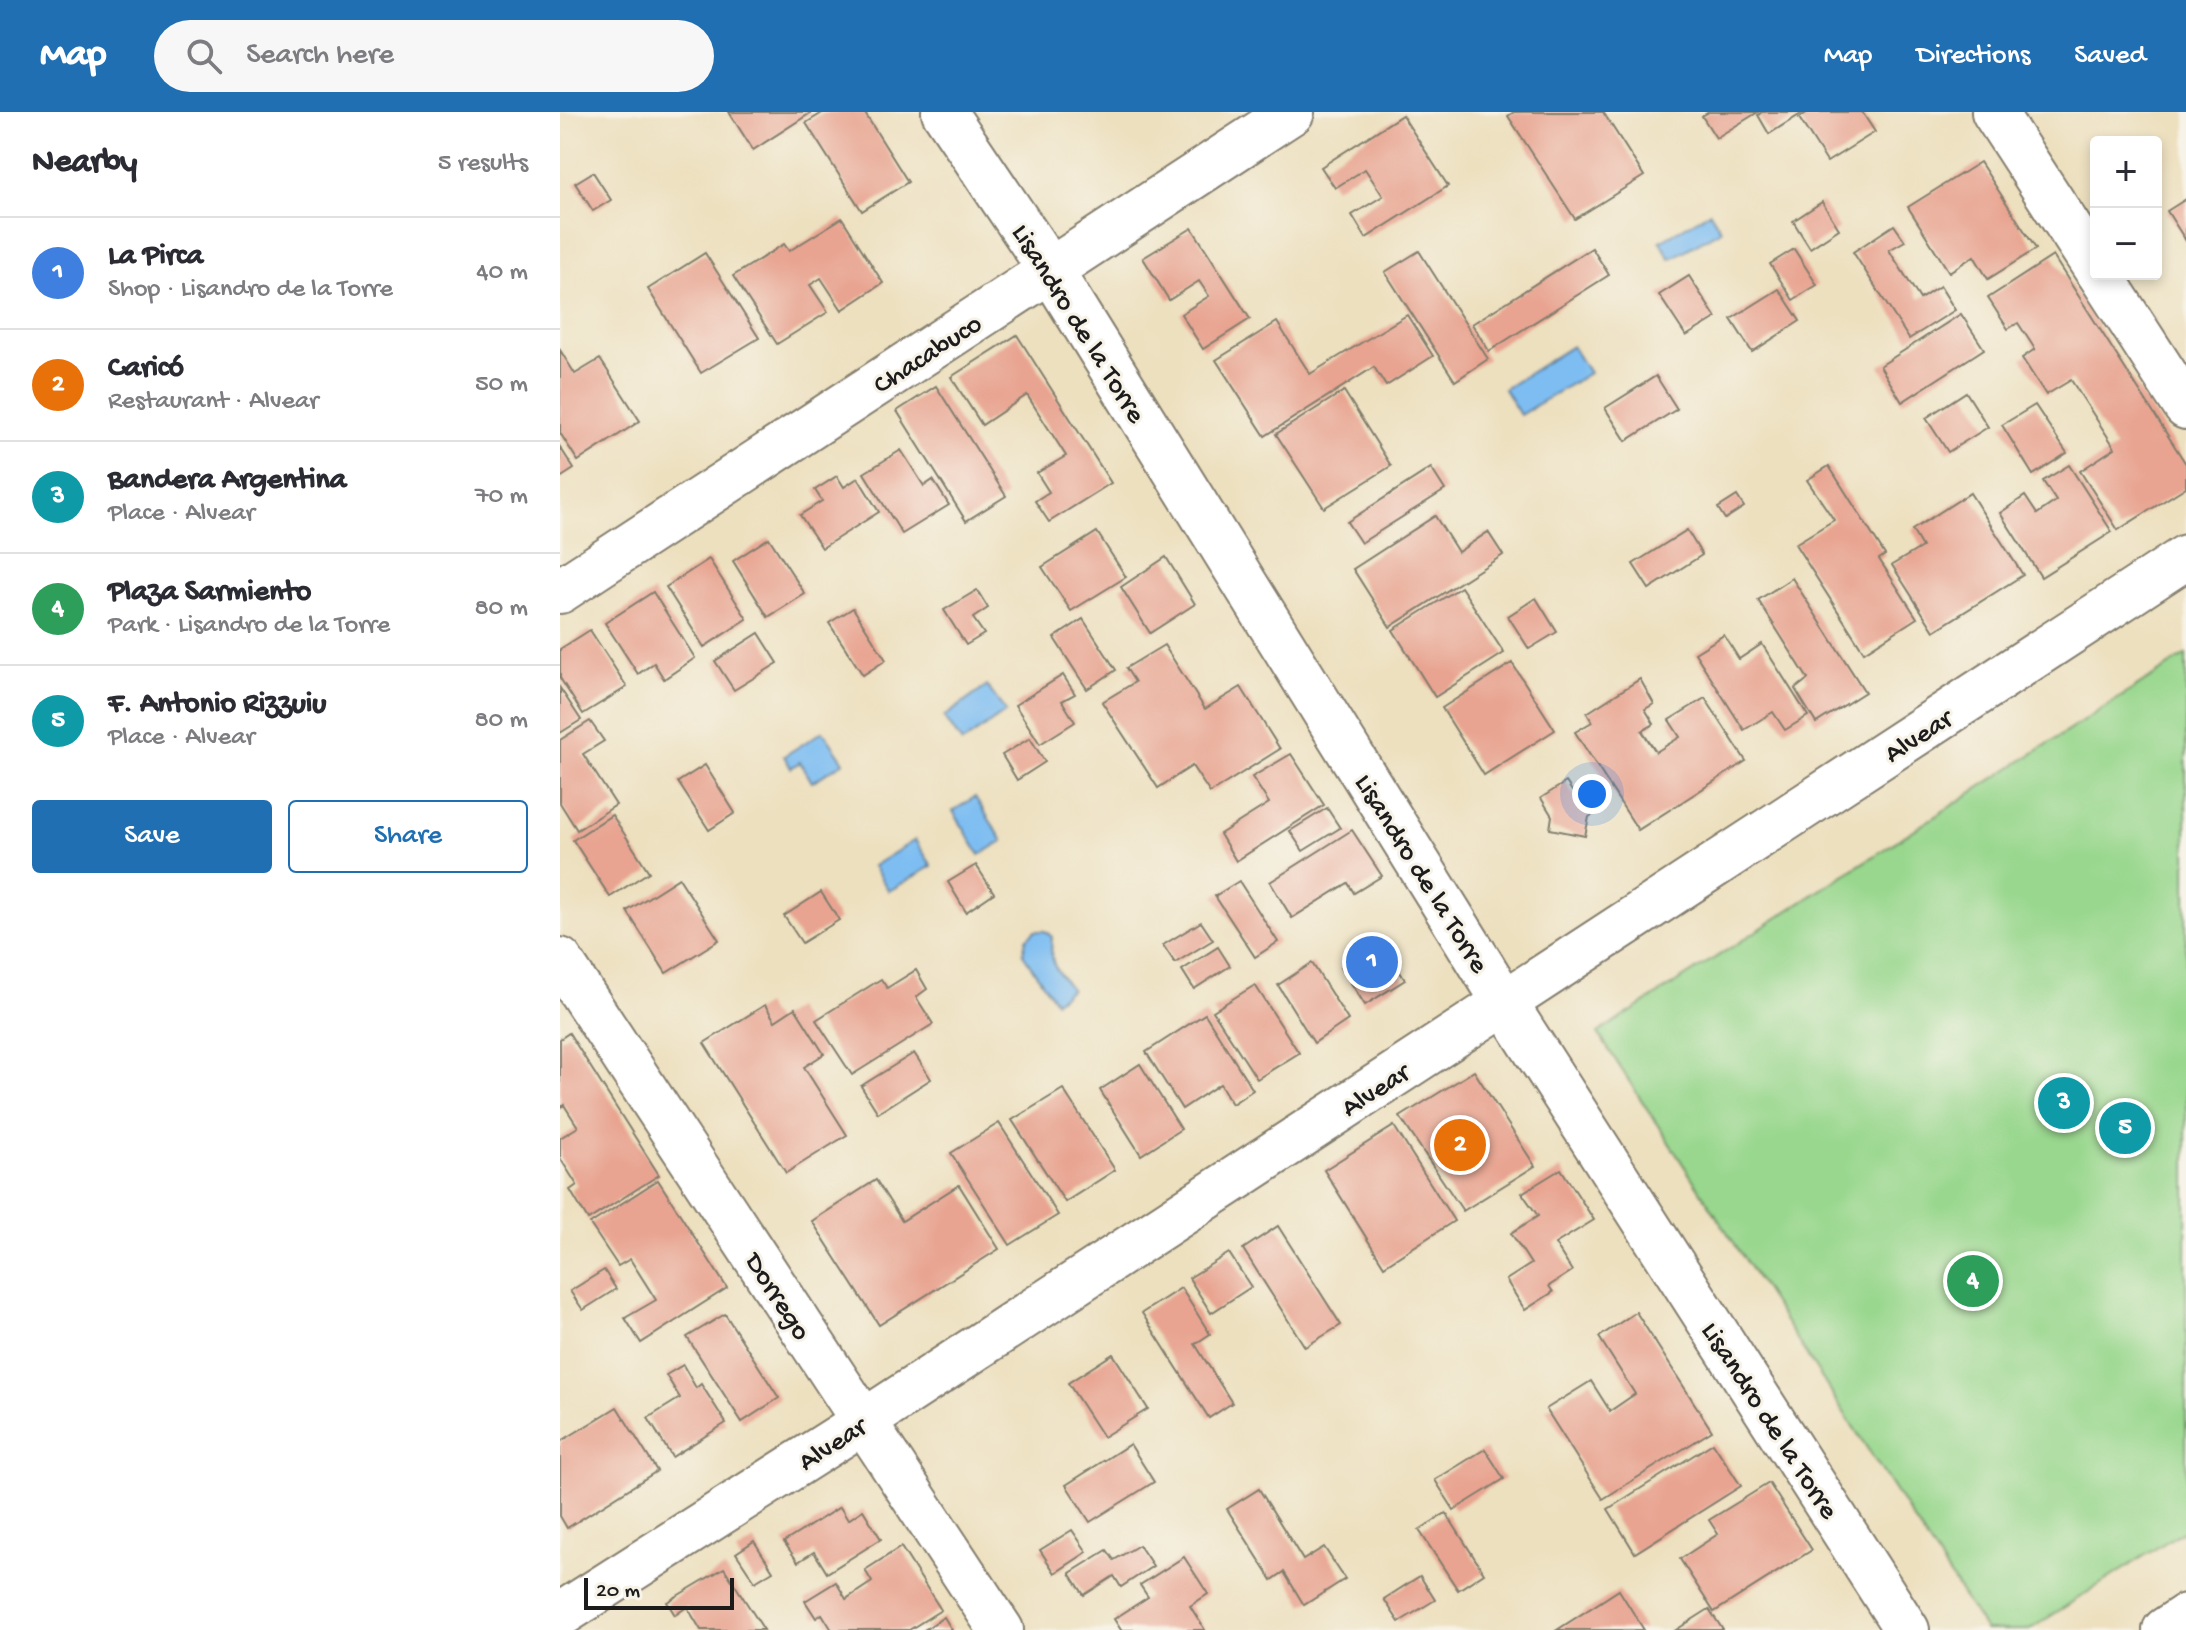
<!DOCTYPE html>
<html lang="en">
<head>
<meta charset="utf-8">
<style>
	body { margin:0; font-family:"Gochi Hand",sans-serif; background:#f7f7f7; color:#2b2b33 }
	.controls { position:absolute; right:24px; top:24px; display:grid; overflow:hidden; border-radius:8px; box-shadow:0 4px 12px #0003 }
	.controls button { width:72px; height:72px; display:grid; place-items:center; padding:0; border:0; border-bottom:2px solid #e1e1e2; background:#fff; color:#2b2b33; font:40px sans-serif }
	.scale { position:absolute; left:24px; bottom:20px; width:150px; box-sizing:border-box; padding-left:8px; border:4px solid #1c1c1c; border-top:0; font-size:22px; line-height:28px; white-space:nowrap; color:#1c1c1c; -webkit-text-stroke:6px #f7f3e8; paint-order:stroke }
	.you { position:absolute; left:1032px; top:682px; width:28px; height:28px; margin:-20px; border:6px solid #fff; border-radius:50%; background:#1a73e8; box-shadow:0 0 0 12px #1a73e833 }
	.badge { display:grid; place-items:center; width:52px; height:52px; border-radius:50%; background:#1f6fb2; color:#fff; font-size:26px; font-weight:700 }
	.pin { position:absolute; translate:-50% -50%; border:4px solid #fff; box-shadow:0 2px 8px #0006 }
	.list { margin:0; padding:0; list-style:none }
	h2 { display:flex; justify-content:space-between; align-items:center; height:104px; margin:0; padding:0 32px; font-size:34px }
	h2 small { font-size:26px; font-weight:400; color:#7c7c81 }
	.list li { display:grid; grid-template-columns:52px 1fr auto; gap:24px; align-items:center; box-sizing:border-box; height:112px; padding:0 32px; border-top:2px solid #e1e1e2 }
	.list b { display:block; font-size:30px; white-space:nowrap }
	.list p { margin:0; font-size:26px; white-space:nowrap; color:#7c7c81 }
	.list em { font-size:26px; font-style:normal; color:#7c7c81 }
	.actions { display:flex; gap:16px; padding:24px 32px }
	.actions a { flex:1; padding:18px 0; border:2px solid #1f6fb2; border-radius:8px; text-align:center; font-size:28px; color:#1f6fb2 }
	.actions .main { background:#1f6fb2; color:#fff }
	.icon { flex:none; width:44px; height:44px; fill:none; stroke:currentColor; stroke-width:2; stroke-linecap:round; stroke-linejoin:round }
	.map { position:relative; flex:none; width:1626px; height:1518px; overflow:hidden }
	header { display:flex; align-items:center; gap:48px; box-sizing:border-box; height:112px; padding:0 40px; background:#1f6fb2; color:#fff }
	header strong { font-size:38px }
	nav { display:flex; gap:44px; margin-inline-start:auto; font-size:28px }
	.search { width:560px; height:72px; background:#f7f7f7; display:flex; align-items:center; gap:20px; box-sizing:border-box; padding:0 28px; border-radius:44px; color:#7c7c81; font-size:30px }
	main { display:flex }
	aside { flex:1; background:#fff }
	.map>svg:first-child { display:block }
	.green { fill:#98d78d; stroke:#5a7a54; stroke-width:2 }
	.water { fill:#7dbdf2; stroke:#4c6c87; stroke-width:2 }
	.building { fill:#e8a491 }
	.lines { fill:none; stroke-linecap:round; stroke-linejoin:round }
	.minor-casing { stroke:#847e6e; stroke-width:48 }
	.tertiary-casing { stroke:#847e6e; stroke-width:48 }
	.secondary-casing { stroke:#847e6e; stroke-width:48 }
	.minor { stroke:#fff; stroke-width:44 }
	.tertiary { stroke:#fff; stroke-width:44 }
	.secondary { stroke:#fff; stroke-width:44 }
	.labels { text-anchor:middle; stroke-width:6; stroke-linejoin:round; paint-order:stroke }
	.street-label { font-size:28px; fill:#1c1c1c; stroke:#f7f3e8 }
</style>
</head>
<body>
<header>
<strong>Map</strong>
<div class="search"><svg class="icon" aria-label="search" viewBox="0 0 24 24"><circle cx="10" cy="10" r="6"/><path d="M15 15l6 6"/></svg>Search here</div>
<nav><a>Map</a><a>Directions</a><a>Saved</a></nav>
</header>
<main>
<aside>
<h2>Nearby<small>5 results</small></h2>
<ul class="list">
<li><span class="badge" style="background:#3f7fe0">1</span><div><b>La Pirca</b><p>Shop · Lisandro de la Torre</p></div><em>40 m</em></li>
<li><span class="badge" style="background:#e8710a">2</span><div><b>Caricó</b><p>Restaurant · Alvear</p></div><em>50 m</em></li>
<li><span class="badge" style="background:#0f9aa8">3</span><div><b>Bandera Argentina</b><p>Place · Alvear</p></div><em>70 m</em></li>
<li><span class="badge" style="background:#2e9e5b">4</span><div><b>Plaza Sarmiento</b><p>Park · Lisandro de la Torre</p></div><em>80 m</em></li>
<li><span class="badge" style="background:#0f9aa8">5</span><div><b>F. Antonio Rizzuiu</b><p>Place · Alvear</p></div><em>80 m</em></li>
</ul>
<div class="actions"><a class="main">Save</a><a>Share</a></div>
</aside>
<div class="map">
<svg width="1626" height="1518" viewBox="0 0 1626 1518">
	<rect width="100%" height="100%" fill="#f7f3e8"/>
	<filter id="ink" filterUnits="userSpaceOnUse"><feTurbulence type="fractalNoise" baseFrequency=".0125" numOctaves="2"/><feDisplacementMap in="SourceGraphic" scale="16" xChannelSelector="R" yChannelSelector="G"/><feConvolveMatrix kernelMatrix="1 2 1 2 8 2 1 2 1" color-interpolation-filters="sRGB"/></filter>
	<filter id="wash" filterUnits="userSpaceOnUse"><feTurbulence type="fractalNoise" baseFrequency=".006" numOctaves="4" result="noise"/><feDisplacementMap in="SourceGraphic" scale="32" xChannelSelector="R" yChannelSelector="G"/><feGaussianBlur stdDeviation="1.8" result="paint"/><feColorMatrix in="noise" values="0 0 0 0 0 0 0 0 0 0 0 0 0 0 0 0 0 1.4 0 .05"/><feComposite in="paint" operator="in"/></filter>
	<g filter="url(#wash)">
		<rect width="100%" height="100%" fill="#ede0bf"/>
		<polygon class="green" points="1626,543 1626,1417 1469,1518 1425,1518 1038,921"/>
		<g class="water">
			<polygon points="1150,100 1161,118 1110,147 1100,129"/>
			<polygon points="1012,234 1029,261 960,303 944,277"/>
			<polygon points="427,574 446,600 402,631 384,605"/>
			<polygon points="263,619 284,650 252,670 240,650 231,656 224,644"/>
			<polygon points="415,685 443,729 420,743 393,699"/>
			<polygon points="355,728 372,754 329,779 313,754"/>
			<path d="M475 819H485L492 825C489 851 495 857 511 877L495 889 463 842 466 827Z"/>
		</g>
		<g id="blocks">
			<g class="building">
				<polygon points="169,0 252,0 193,38"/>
				<polygon points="264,0 304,0 348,70 302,99 246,11"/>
				<polygon points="954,0 1043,0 1084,64 1015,107 948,4"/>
				<polygon points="1149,0 1198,0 1156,26 1142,4"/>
				<polygon points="1202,0 1244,0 1209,22 1198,3"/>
				<polygon points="1248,0 1302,0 1315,20 1267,50 1239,6"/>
				<polygon points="842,3 888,74 806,126 792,103 823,84 805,57 775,76 761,55"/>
				<polygon points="1420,50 1476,137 1428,167 1414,144 1389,160 1348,95"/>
				<polygon points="33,60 51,88 33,99 15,71"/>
				<polygon points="1626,87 1626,129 1607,99"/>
				<polygon points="1262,90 1279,117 1250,136 1233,109"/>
				<polygon points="282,106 323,171 282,198 261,166 250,173 268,200 217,232 173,164 224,132 229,139"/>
				<polygon points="1334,113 1345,129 1329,138 1360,187 1380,174 1395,198 1349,227 1293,140"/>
				<polygon points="632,116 690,207 643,237 621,202 649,184 639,169 609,188 583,146"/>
				<polygon points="1032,136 1049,163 929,239 912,212"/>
				<polygon points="1234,137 1257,173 1233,188 1210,152"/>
				<polygon points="859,139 928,247 895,269 825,160"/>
				<polygon points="145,141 199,226 141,261 88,177"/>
				<polygon points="1493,144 1626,352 1626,375 1558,418 1520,359 1555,336 1511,268 1486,283 1462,246 1475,237 1458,211 1448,217 1428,186"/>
				<polygon points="1129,164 1156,206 1126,224 1099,183"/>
				<polygon points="1219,177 1240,209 1192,240 1171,207"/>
				<polygon points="1401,202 1424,237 1342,290 1320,254"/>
				<polygon points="847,203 873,244 826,274 814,255 705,324 656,248 717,210 750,262"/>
				<polygon points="457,223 551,371 489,410 475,389 489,380 477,361 506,344 467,283 422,313 391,265"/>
				<polygon points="0,238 15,262 40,247 80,309 18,349 0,321"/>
				<polygon points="1096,264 1117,297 1066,329 1045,296"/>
				<polygon points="376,274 446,384 406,409 337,299"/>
				<polygon points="784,279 831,354 764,396 716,322"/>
				<polygon points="1406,280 1428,315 1388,340 1366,306"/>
				<polygon points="1475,293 1507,341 1473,363 1442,313"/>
				<polygon points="0,335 14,357 0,366"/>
				<polygon points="341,338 364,374 373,368 389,393 342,422 304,361"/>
				<polygon points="1509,353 1552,420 1481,465 1440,401 1465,384 1477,402 1496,389 1483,369"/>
				<polygon points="1269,354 1325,443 1319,447 1357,506 1304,540 1235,432 1274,408 1247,368"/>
				<polygon points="871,356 885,378 801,431 787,410"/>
				<polygon points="277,364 284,375 298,366 319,400 262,436 240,403 262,389 255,378"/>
				<polygon points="1410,381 1463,463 1374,519 1332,453 1362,435 1352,418"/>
				<polygon points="1177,384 1184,395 1165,407 1158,396"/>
				<polygon points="875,404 898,440 928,420 943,443 830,515 793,457"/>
				<polygon points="1127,418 1142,443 1089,477 1073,452"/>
				<polygon points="537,420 566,465 511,499 482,455"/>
				<polygon points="209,426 245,482 208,505 173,449"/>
				<polygon points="606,445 635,492 590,521 561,475"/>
				<polygon points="149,447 187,507 144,535 106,475"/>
				<polygon points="1232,466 1305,580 1256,611 1235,577 1248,567 1198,488"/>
				<polygon points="901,475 944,541 875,585 833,518"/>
				<polygon points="417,478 428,496 413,506 424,522 406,533 384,498"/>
				<polygon points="93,480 135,546 104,567 94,551 78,562 45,511"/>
				<polygon points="976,486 997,520 969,537 948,504"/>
				<polygon points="293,496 326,548 303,563 269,511"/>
				<polygon points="523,507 556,558 527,577 494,526"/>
				<polygon points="30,518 67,575 23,602 0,566 0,537"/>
				<polygon points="199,521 218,551 174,578 155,549"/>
				<polygon points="1164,523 1179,547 1202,532 1248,604 1225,618 1213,600 1184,618 1135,541"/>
				<polygon points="604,533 645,597 681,575 720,637 650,681 632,654 598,676 542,590 575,570 566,556"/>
				<polygon points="952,551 995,618 924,663 882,596"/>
				<polygon points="503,563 515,582 502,589 515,610 480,632 455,593"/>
				<polygon points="1080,567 1094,592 1085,597 1094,612 1082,619 1096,640 1120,625 1109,608 1145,586 1186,649 1078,718 1015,620 1032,610 1027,601"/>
				<polygon points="0,576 21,608 0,621"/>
				<polygon points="30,609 44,629 23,642 56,693 17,718 0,691 0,628"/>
				<polygon points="470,626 485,650 457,668 442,643"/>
				<polygon points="731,642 764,693 676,749 660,722 709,691 692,665"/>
				<polygon points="145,653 175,701 149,718 118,670"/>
				<polygon points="1006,670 1020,691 1030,684 1040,698 1029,705 1025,724 990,717 992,704 981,686"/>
				<polygon points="767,696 780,716 743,739 730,719"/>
				<polygon points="52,703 89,760 50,785 13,728"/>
				<polygon points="792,718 822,764 794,781 788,771 732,806 710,770"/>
				<polygon points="416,753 434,781 406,800 388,770"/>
				<polygon points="119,766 159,828 106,861 67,799"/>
				<polygon points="679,769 718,830 695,845 655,784"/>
				<polygon points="261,780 279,808 242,831 224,804"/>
				<polygon points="641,810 653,828 615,851 603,833"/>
				<polygon points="821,830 845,868 805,893 781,855"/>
				<polygon points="658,835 670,854 634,877 622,858"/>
				<polygon points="752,851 788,908 754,931 718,873"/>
				<polygon points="356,858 367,877 356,885 373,912 292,963 256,908 321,867 327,876"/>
				<polygon points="695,873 739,941 697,967 653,899"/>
				<polygon points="205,893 215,909 235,896 264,942 244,955 287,1023 226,1061 144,931"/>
				<polygon points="645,902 693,978 672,992 660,972 622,997 586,940"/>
				<polygon points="9,921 99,1063 28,1108 10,1078 17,1073 0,1046 0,1026 18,1015 4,993 0,996 0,927"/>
				<polygon points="354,941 371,967 318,1001 301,974"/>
				<polygon points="580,952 621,1017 581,1043 540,978"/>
				<polygon points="914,959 975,1054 903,1099 840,1005"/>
				<polygon points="503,977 555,1058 505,1090 452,1008"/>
				<polygon points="439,1011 498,1103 450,1133 391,1041"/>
				<polygon points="834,1014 894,1109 824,1154 764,1058"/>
				<polygon points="1001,1057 1034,1108 995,1132 1012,1159 989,1174 993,1180 965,1198 946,1168 971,1152 951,1121 978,1104 962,1081"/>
				<polygon points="98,1068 167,1176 81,1231 65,1206 96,1188 70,1147 58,1154 30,1112"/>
				<polygon points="316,1068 342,1109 399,1073 439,1137 319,1213 252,1109"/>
				<polygon points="718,1114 781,1213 745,1235 683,1137"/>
				<polygon points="669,1141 691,1175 651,1201 629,1166"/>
				<polygon points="44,1158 56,1177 23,1198 10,1179"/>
				<polygon points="621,1176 650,1222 635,1232 672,1291 649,1306 582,1201"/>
				<polygon points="1076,1200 1152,1319 1043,1387 986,1297 1031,1269 1050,1299 1075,1282 1039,1225"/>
				<polygon points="165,1202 219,1286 182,1310 127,1225"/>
				<polygon points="553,1242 588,1297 543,1325 508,1271"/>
				<polygon points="123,1253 136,1276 141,1272 166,1311 112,1345 88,1306 120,1286 106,1263"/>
				<polygon points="57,1295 97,1359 7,1416 0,1404 0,1330"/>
				<polygon points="1153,1331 1181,1374 1075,1441 1048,1397"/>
				<polygon points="570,1332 594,1370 530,1410 506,1373"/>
				<polygon points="925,1337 944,1367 894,1398 875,1368"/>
				<polygon points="1209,1371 1252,1438 1154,1500 1120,1447 1158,1422 1149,1408"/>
				<polygon points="699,1377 743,1448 764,1435 785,1467 744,1493 724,1460 712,1468 667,1397"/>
				<polygon points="280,1395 288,1408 303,1398 321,1427 267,1461 254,1440 238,1450 224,1430"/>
				<polygon points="886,1401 924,1461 898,1478 859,1418"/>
				<polygon points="512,1418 527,1440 495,1461 480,1438"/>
				<polygon points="194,1429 213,1459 195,1470 176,1441"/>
				<polygon points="579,1433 593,1454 561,1475 554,1464 524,1483 510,1461 547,1438 554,1448"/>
				<polygon points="341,1435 381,1498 349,1518 272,1518 262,1502 256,1506 245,1489 276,1470 286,1487 312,1470 305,1458"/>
				<polygon points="624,1445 648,1482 630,1494 645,1518 561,1518 554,1507 588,1485 580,1473"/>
				<polygon points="164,1456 204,1518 141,1518 127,1495 115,1503 107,1490"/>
				<polygon points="860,1464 875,1488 839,1510 824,1487"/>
				<polygon points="1059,1478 1084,1518 997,1518"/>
				<polygon points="1149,1497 1163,1518 1116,1518"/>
				<polygon points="384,1505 392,1518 364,1518"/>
			</g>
		</g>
	</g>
	<g filter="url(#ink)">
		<use href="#blocks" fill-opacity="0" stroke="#847e6e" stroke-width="2"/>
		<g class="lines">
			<g class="minor-casing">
				<g id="minor">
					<polyline points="1434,0 1536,157"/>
					<polyline points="1540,162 1626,295"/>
					<polyline points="0,479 732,0"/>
					<polyline points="0,848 441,1518"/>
					<polyline points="0,1503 303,1310 1626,445"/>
				</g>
			</g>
			<g class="tertiary-casing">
				<polyline id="tertiary" points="1605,1518 1626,1504"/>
			</g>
			<g class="secondary-casing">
				<polyline id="secondary" points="384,0 491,159 945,891 1347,1518"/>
			</g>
			<use href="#minor" class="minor"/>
			<use href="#tertiary" class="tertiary"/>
			<use href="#secondary" class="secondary"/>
		</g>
	</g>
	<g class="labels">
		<g class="street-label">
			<text transform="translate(521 210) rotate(58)" y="10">Lisandro de la Torre</text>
			<text transform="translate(366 240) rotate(-33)" y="10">Chacabuco</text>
			<text transform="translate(1357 622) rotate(-33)" y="10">Alvear</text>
			<text transform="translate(864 760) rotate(58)" y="10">Lisandro de la Torre</text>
			<text transform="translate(814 976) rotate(-33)" y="10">Alvear</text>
			<text transform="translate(220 1183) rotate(57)" y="10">Dorrego</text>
			<text transform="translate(1212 1307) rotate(57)" y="10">Lisandro de la Torre</text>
			<text transform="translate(271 1330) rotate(-33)" y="10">Alvear</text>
		</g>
	</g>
</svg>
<div class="controls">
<button>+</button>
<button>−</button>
</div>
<div class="scale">20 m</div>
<div class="you"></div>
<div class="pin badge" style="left:812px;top:850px;background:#3f7fe0">1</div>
<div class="pin badge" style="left:900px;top:1033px;background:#e8710a">2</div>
<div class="pin badge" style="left:1504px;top:991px;background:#0f9aa8">3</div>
<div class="pin badge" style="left:1413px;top:1169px;background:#2e9e5b">4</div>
<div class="pin badge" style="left:1565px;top:1016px;background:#0f9aa8">5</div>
</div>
</main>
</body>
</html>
